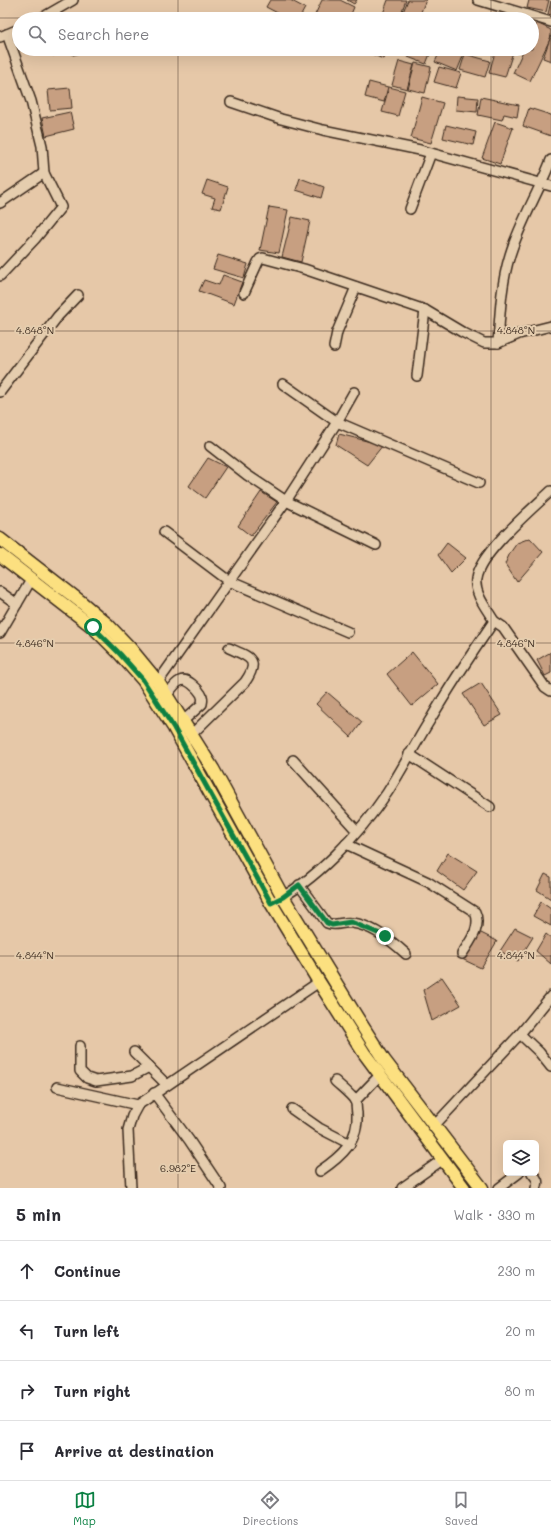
<!DOCTYPE html>
<html lang="en">
<head>
<meta charset="utf-8">
<style>
	body { margin:0; font-family:Mali,sans-serif; background:#f7f7f7; color:#2b2b33 }
	.controls { position:absolute; right:12px; bottom:12px; display:grid; overflow:hidden; border-radius:6px; box-shadow:0 4px 16px #0002 }
	.controls button { width:36px; height:36px; display:grid; place-items:center; padding:0; border:0; border-bottom:1px solid #e1e1e2; background:#fff; color:#2b2b33; font:20px sans-serif }
	.stop { position:absolute; width:12px; height:12px; margin:-9px; border:3px solid #0b8043; border-radius:50%; background:#fff }
	.stop.end { background:#0b8043; border-color:#fff; box-shadow:0 1px 4px #0008 }
	.list { margin:0; padding:0; list-style:none }
	h2 { display:flex; justify-content:space-between; align-items:center; height:52px; margin:0; padding:0 16px; font-size:17px }
	h2 small { font-size:13px; font-weight:400; color:#7c7c81 }
	.list li { display:grid; grid-template-columns:26px 1fr auto; gap:12px; align-items:center; box-sizing:border-box; height:60px; padding:0 16px; border-top:1px solid #e1e1e2 }
	.list b { display:block; font-size:15px; white-space:nowrap }
	.list em { font-size:13px; font-style:normal; color:#7c7c81 }
	.icon { flex:none; width:22px; height:22px; fill:none; stroke:currentColor; stroke-width:2; stroke-linecap:round; stroke-linejoin:round }
	.map { position:relative; flex:none; width:551px; height:1188px; overflow:hidden }
	.search { position:absolute; background:#fff; box-shadow:0 4px 16px #0002; left:12px; right:12px; top:12px; height:44px; display:flex; align-items:center; gap:10px; box-sizing:border-box; padding:0 14px; border-radius:22px; color:#7c7c81; font-size:15px }
	.sheet { height:292px; background:#fff }
	nav { display:flex; justify-content:space-around; align-items:center; box-sizing:border-box; height:56px; border-top:1px solid #e1e1e2; background:#fff; font-size:11px; color:#7c7c81 }
	nav a { display:grid; justify-items:center; gap:2px }
	nav .on { color:#0b8043 }
	.map>svg:first-child { display:block }
	.building { fill:#c79f81; stroke:#3b2a1e }
	.lines { fill:none; stroke-linecap:round; stroke-linejoin:round }
	.minor-casing { stroke:#3b2a1e; stroke-width:12 }
	.major-casing { stroke:#3b2a1e; stroke-width:15 }
	.minor { stroke:#e5cdae; stroke-width:9 }
	.major { stroke:#fce080; stroke-width:12 }
	.route { stroke:#0b8043; stroke-width:5 }
	.ticks { fill:none; stroke:#3b2a1e; stroke-width:1; stroke-opacity:0.45 }
	.ticks-label { font-size:10px; text-anchor:middle; fill:#3b2a1e; stroke:#e5cdae; stroke-width:4; stroke-linejoin:round; paint-order:stroke }
</style>
</head>
<body>
<div class="map">
<svg width="551" height="1188" viewBox="0 0 551 1188">
	<rect width="100%" height="100%" fill="#e6c8a8"/>
	<filter id="ink" filterUnits="userSpaceOnUse"><feTurbulence type="fractalNoise" baseFrequency=".025" numOctaves="2"/><feDisplacementMap in="SourceGraphic" scale="8" xChannelSelector="R" yChannelSelector="G"/><feConvolveMatrix kernelMatrix="1 2 1 2 8 2 1 2 1" color-interpolation-filters="sRGB"/></filter>
	<g filter="url(#ink)">
		<g class="building">
			<polygon points="270,0 290,0 305,8 299,19 289,19 266,7"/>
			<polygon points="322,0 340,0 354,7 349,19 313,19"/>
			<polygon points="347,0 357,0 354,4"/>
			<polygon points="388,0 406,0 399,19 381,19"/>
			<polygon points="408,0 426,0 418,19 400,19"/>
			<polygon points="529,0 549,0 546,12 527,8"/>
			<polygon points="551,1 551,15 548,14"/>
			<polygon points="493,13 505,18 505,19 491,19"/>
			<polygon points="424,16 433,19 423,19"/>
			<polygon points="537,23 551,30 551,37 530,81 513,73 524,49 532,49 532,33"/>
			<polygon points="551,36 551,61 543,58"/>
			<polygon points="49,49 68,49 53,56"/>
			<polygon points="72,49 96,49 73,55"/>
			<polygon points="360,49 388,49 383,59"/>
			<polygon points="411,49 432,49 426,64 408,57"/>
			<polygon points="441,49 466,49 457,71 435,62"/>
			<polygon points="496,49 514,49 505,77 489,73"/>
			<polygon points="465,54 490,61 485,77 460,70"/>
			<polygon points="399,61 414,65 407,89 392,85"/>
			<polygon points="415,63 431,67 425,93 408,89"/>
			<polygon points="439,67 461,73 456,88 434,82"/>
			<polygon points="369,82 388,87 384,102 365,97"/>
			<polygon points="389,87 405,91 398,116 382,112"/>
			<polygon points="70,88 72,108 50,110 48,90"/>
			<polygon points="457,96 478,98 477,112 456,110"/>
			<polygon points="422,97 443,103 431,143 411,138"/>
			<polygon points="481,97 519,105 517,117 504,114 502,120 478,115"/>
			<polygon points="529,108 551,115 551,136 523,126"/>
			<polygon points="70,112 74,129 46,136 42,118"/>
			<polygon points="495,122 513,128 500,164 482,158"/>
			<polygon points="446,125 476,132 473,145 443,138"/>
			<polygon points="300,178 324,187 321,198 296,190"/>
			<polygon points="207,180 228,187 221,209 212,207 215,198 202,194"/>
			<polygon points="269,207 288,210 279,253 260,250"/>
			<polygon points="292,217 310,221 301,262 282,257"/>
			<polygon points="218,255 248,264 244,278 213,269"/>
			<polygon points="223,275 242,282 234,304 199,291 204,280 219,285"/>
			<polygon points="339,434 383,445 367,465 336,445"/>
			<polygon points="208,458 226,467 205,498 189,486"/>
			<polygon points="261,492 277,502 251,536 238,526"/>
			<polygon points="530,538 543,552 517,582 505,564 510,553 517,543"/>
			<polygon points="447,543 466,558 451,573 438,555"/>
			<polygon points="412,652 438,684 412,706 387,674"/>
			<polygon points="551,652 551,673 545,676 537,660"/>
			<polygon points="481,683 502,715 484,725 463,694"/>
			<polygon points="327,692 362,722 351,737 316,704"/>
			<polygon points="448,853 477,871 463,890 437,871"/>
			<polygon points="545,874 551,877 551,899 537,890"/>
			<polygon points="541,902 551,909 551,926 533,916"/>
			<polygon points="515,928 533,937 518,961 500,951"/>
			<polygon points="477,931 497,941 481,968 462,959"/>
			<polygon points="546,934 551,938 551,964 536,951"/>
			<polygon points="442,977 461,1005 432,1021 423,990"/>
		</g>
		<g class="lines">
			<g class="minor-casing">
				<g id="minor">
					<polyline points="478,0 551,22"/>
					<polyline points="40,19 73,0"/>
					<polyline points="0,37 19,29"/>
					<polyline points="231,102 281,119 323,130 420,150 551,186"/>
					<polyline points="0,203 44,173"/>
					<polyline points="410,209 431,153"/>
					<polyline points="0,276 35,239 61,207 44,173 42,146 31,101 7,34"/>
					<polyline points="244,293 258,262 260,259 263,258 304,269 425,310 462,332 484,343 498,343 519,334 551,326"/>
					<path d="M498 343C500 313 501 284 510 255 520 222 539 192 551 160"/>
					<polyline points="334,347 337,332 356,287"/>
					<polyline points="417,376 425,310"/>
					<polyline points="283,384 337,422 479,483"/>
					<polyline points="0,392 58,316 78,295"/>
					<polyline points="210,446 247,475 286,501 376,545"/>
					<polyline points="164,532 229,581 348,632"/>
					<polyline points="0,592 17,604"/>
					<polyline points="494,621 503,627 545,687 551,691"/>
					<polyline points="0,633 31,580"/>
					<polyline points="158,682 286,501 337,422 354,392"/>
					<path d="M167 695C170 691 175 683 180 681 187 677 198 689 201 694 203 697 203 700 202 704L183 721"/>
					<path d="M191 735 245 682C261 659 249 657 229 648"/>
					<polyline points="409,754 490,807"/>
					<polyline points="293,760 357,831"/>
					<path d="M346 844 428 882 475 912C482 927 470 941 462 954"/>
					<path d="M299 885 327 923C336 927 343 921 352 923 371 925 392 941 406 954"/>
					<path d="M271 903C315 882 360 833 387 793 402 770 415 744 430 720 450 686 472 653 494 621 487 609 474 594 476 579 479 554 532 509 551 491"/>
					<polyline points="520,1034 539,1052 551,1067"/>
					<polyline points="80,1046 80,1071 87,1078 96,1081 132,1076 149,1067"/>
					<polyline points="134,1052 167,1085"/>
					<polyline points="57,1087 138,1105"/>
					<polyline points="154,1093 189,1140 221,1188"/>
					<polyline points="355,1101 380,1075"/>
					<polyline points="292,1109 319,1128 350,1144"/>
					<polyline points="434,1126 520,1034 551,996"/>
					<path d="M320 1171C342 1156 359 1141 357 1113 356 1110 357 1104 355 1101 352 1095 340 1086 335 1081"/>
					<path d="M532 1173C536 1178 540 1181 536 1188"/>
					<polyline points="131,1188 128,1130 132,1116 138,1105 319,982"/>
					<polyline points="402,1188 442,1160"/>
					<polyline points="499,1188 519,1173"/>
				</g>
			</g>
			<g class="major-casing">
				<g id="major">
					<polyline points="0,539 81,602 107,624 130,648 158,682 213,769 283,897 356,1016 384,1060 482,1188"/>
					<polyline points="0,555 93,627 120,654 143,680 174,728 271,903 319,982 364,1053 464,1188"/>
				</g>
			</g>
			<use href="#minor" class="minor"/>
			<use href="#major" class="major"/>
		</g>
	</g>
	<g class="lines" filter="url(#ink)">
		<polyline class="route" points="93,627 120,654 143,680 174,728 271,903 283,897 299,885 327,923 332,925 351,922 385,936"/>
	</g>
	<path class="ticks" d="M178 0V19M491 0V19M0 18H551M178 49V1188M491 49V1188M0 331H551M0 643H551M0 956H551"/>
	<g class="ticks-label">
		<text x="35" y="334">4.848°N</text>
		<text x="516" y="334">4.848°N</text>
		<text x="35" y="647">4.846°N</text>
		<text x="516" y="647">4.846°N</text>
		<text x="35" y="959">4.844°N</text>
		<text x="516" y="959">4.844°N</text>
		<text x="178" y="1172">6.982°E</text>
	</g>
</svg>
<div class="controls">
<button><svg class="icon" aria-label="layers" viewBox="0 0 24 24"><path d="M12 4l9 5-9 5-9-5zM3 14l9 5 9-5"/></svg></button>
</div>
<div class="stop" style="left:93px;top:627px"></div>
<div class="stop end" style="left:385px;top:936px"></div>
<div class="search"><svg class="icon" aria-label="search" viewBox="0 0 24 24"><circle cx="10" cy="10" r="6"/><path d="M15 15l6 6"/></svg>Search here</div>
</div>
<section class="sheet">
<h2>5 min<small>Walk · 330 m</small></h2>
<ul class="list">
<li><svg class="icon" aria-label="ahead" viewBox="0 0 24 24"><path d="M12 20V5M6 11l6-6 6 6"/></svg><div><b>Continue</b></div><em>230 m</em></li>
<li><svg class="icon" aria-label="left" viewBox="0 0 24 24"><path d="M17 20v-9H6M10 6l-5 5 5 5"/></svg><div><b>Turn left</b></div><em>20 m</em></li>
<li><svg class="icon" aria-label="right" viewBox="0 0 24 24"><path d="M7 20v-9h11M14 6l5 5-5 5"/></svg><div><b>Turn right</b></div><em>80 m</em></li>
<li><svg class="icon" aria-label="arrive" viewBox="0 0 24 24"><path d="M6 21V4h12l-3 4 3 4H6"/></svg><div><b>Arrive at destination</b></div></li>
</ul>
</section>
<nav>
<a class="on"><svg class="icon" aria-label="map" viewBox="0 0 24 24"><path d="M3 6l6-2 6 2 6-2v14l-6 2-6-2-6 2zM9 4v14M15 6v14"/></svg>Map</a>
<a><svg class="icon" aria-label="directions" viewBox="0 0 24 24"><path d="M12 3l9 9-9 9-9-9zM9 14v-3h6M13 9l2 2-2 2"/></svg>Directions</a>
<a><svg class="icon" aria-label="saved" viewBox="0 0 24 24"><path d="M7 4h10v16l-5-4-5 4z"/></svg>Saved</a>
</nav>
</body>
</html>
